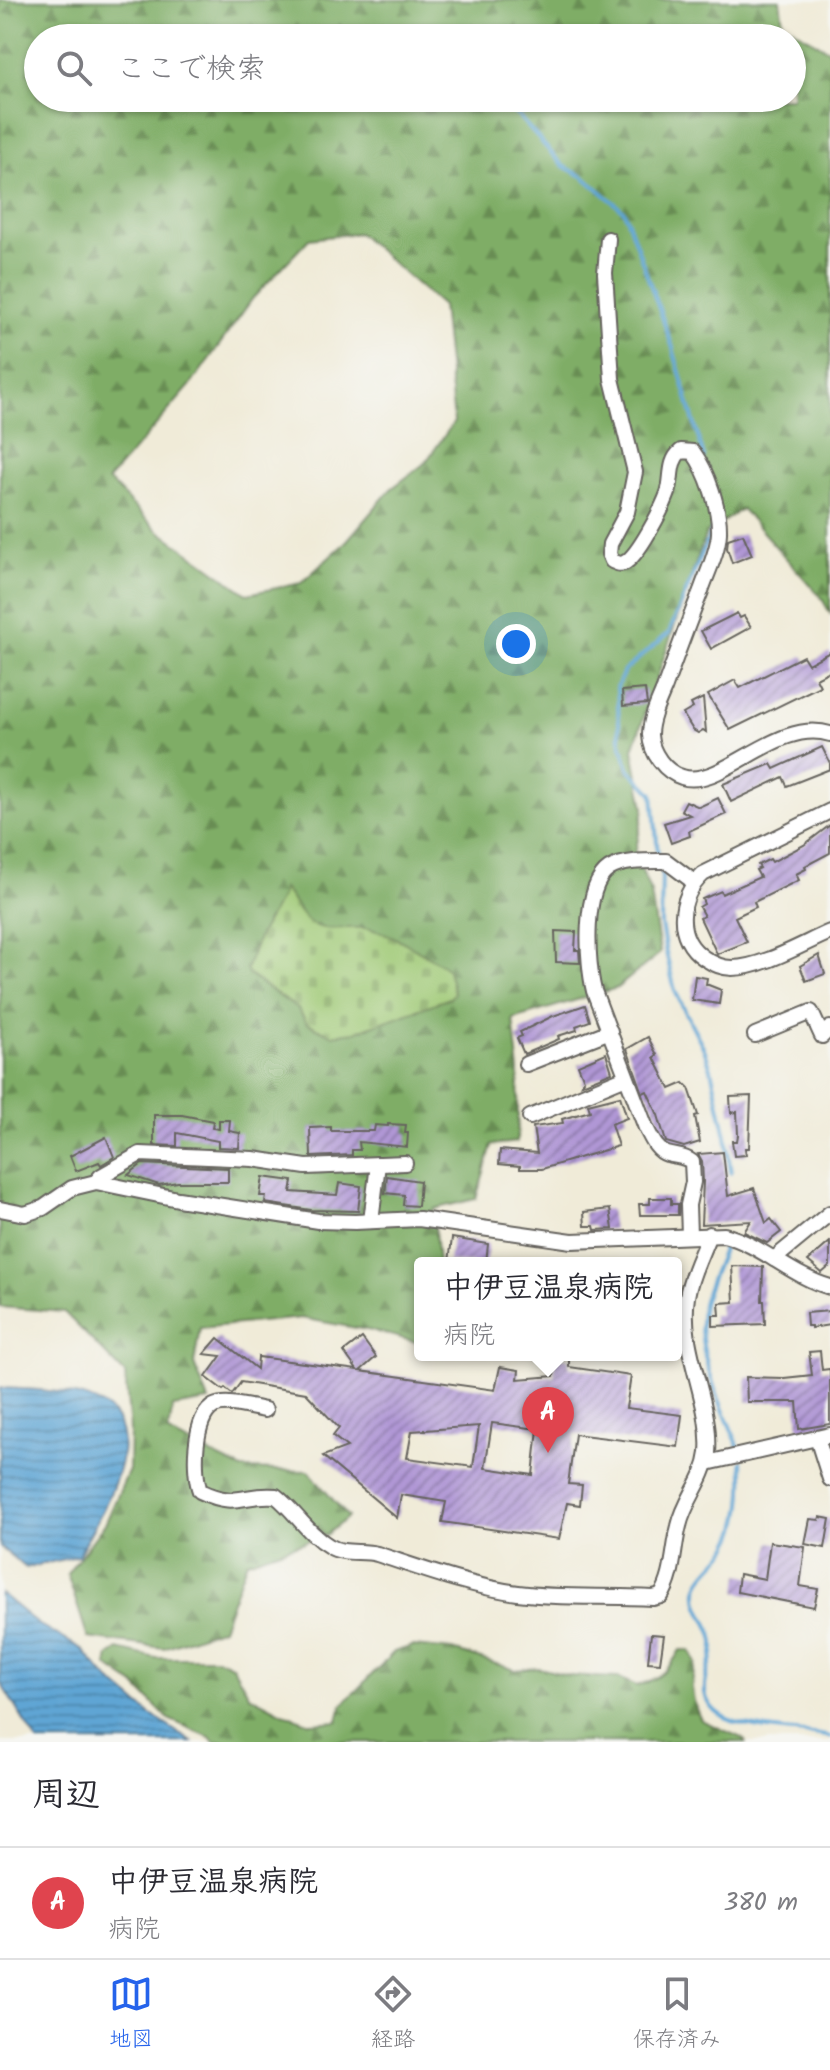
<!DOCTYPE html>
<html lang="ja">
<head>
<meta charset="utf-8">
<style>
	body { margin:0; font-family:Kalam,"Klee One",sans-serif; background:#f2f2f3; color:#2b2b33 }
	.you { position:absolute; left:516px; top:644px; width:28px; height:28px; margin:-20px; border:6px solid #fff; border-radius:50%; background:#1a73e8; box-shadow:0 0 0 12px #1a73e833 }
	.badge { display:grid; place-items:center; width:52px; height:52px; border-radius:50%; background:#2563eb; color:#fff; font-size:26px; font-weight:700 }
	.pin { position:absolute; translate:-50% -66px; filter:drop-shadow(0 2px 4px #0008) }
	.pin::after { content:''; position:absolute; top:42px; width:28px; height:24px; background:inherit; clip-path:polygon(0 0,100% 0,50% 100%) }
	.popup { position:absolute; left:414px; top:1257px; width:268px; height:104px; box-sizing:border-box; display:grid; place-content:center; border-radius:8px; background:#fff; filter:drop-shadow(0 2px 6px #0005); font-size:26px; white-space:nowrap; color:#7c7c81 }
	.popup b { font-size:30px; color:#2b2b33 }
	.popup::after { content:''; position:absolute; left:50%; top:100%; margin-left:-16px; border:16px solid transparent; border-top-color:#fff }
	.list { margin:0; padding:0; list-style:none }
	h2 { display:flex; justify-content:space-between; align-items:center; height:104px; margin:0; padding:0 32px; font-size:34px }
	h2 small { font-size:26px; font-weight:400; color:#7c7c81 }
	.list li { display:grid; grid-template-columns:52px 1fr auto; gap:24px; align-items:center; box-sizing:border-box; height:112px; padding:0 32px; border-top:2px solid #e1e1e2 }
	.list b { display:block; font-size:30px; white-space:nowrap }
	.list p { margin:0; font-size:26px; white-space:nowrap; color:#7c7c81 }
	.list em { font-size:26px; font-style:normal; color:#7c7c81 }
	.icon { flex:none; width:44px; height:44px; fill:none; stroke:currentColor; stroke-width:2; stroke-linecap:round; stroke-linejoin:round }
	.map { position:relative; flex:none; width:830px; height:1742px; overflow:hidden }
	.search { position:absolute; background:#fff; box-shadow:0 2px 6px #0004; left:24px; right:24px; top:24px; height:88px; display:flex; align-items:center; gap:20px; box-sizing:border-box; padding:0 28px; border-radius:44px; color:#7c7c81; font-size:30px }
	.sheet { height:216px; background:#fff }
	nav { display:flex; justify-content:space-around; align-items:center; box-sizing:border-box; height:112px; border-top:2px solid #e1e1e2; background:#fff; font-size:22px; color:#7c7c81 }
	nav a { display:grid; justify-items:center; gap:4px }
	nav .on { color:#2563eb }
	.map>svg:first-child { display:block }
	.forest { fill:url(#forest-firs); stroke:#4e6441; stroke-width:2; fill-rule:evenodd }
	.cemetery { fill:url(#cemetery-stones); stroke:#5e7248; stroke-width:2 }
	.water { fill:url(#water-rules); stroke:#3d6078; stroke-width:2 }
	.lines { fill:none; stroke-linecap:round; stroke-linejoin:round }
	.stream { stroke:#5ea5d4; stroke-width:4 }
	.building { fill:url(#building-hatch); fill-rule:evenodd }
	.minor-casing { stroke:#66645e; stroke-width:18 }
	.minor { stroke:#fff; stroke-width:14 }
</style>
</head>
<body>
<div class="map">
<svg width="830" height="1742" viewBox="0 0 830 1742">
	<defs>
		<pattern id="forest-firs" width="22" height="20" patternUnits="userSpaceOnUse" patternTransform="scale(2)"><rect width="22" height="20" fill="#7fad66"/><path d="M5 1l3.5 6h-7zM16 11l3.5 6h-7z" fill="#678c53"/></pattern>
		<pattern id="cemetery-stones" width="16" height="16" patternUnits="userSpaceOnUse" patternTransform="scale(2)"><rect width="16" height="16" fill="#9fc975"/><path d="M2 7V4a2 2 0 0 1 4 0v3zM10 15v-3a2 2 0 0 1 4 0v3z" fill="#88ac65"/></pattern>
		<pattern id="water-rules" width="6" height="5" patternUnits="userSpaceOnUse" patternTransform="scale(2)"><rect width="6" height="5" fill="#5ea5d4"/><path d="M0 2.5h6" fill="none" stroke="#4d86ab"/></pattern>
		<pattern id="building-hatch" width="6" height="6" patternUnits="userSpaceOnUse" patternTransform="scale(2)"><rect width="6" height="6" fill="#b097d5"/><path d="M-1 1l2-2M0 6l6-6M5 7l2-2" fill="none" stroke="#8e7aac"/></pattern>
	</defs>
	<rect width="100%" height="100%" fill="#f6f6f2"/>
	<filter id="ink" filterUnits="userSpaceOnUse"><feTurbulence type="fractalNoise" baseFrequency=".0125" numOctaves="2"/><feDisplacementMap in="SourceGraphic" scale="16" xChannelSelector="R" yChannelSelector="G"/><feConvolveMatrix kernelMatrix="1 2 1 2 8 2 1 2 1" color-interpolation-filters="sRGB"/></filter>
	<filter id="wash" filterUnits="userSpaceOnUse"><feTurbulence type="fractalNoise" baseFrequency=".006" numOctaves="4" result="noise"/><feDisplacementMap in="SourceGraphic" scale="32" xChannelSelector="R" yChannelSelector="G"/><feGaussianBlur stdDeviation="1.8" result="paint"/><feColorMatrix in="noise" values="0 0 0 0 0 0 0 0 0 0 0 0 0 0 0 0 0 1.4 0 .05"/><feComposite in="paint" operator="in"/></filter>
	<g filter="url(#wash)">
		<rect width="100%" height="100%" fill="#f0ebd8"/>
		<g class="forest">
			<path d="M0 0H780L783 23 830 51V613L821 597 742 509 706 533 633 749 644 808 635 854 651 893 660 953 617 988 513 1019 519 1071 517 1142 492 1145 476 1199 433 1209 438 1263H420V1343L378 1332 301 1318 200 1328 194 1364 209 1401 173 1407 168 1433 242 1469 308 1471 348 1517 326 1535 247 1561 222 1628 164 1648 88 1638 67 1574 106 1522 129 1470 130 1431 125 1374 64 1312 0 1307ZM38 38H792V98H38ZM358 233 442 306 454 422 425 463 391 489 344 544 301 583 247 594 155 528 108 480 190 386 253 298 309 239Z"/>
			<path d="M413 1646 453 1650 515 1670 539 1668 571 1676 618 1678 637 1686C659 1679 669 1670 680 1650H689C702 1665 691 1671 692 1688 693 1698 696 1711 701 1720L744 1739 746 1742H214L210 1737 168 1719 136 1686 107 1666 109 1655 118 1649 156 1658H217L232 1665 249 1695 283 1713 311 1723 338 1721 342 1705 394 1652Z"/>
		</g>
		<path class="cemetery" d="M282 888C293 898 297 913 309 922 327 935 350 924 370 929 396 935 419 951 443 965L448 970 454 993 450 998 355 1032 331 1035 307 1023 298 1009 249 975 246 970 260 933 281 897Z"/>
		<g class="water">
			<path d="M0 1388C29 1389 85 1390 108 1409 148 1443 96 1521 78 1556L26 1568 0 1547Z"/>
			<polygon points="0,1593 38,1624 82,1649 106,1677 150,1714 192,1742 37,1742 0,1682"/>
		</g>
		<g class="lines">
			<g class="stream">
				<polyline points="442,32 447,38"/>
				<polyline points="498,98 519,117 563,166 584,177 624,211 672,345 704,457"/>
				<polyline points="658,855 653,794 630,770 625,757 620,739 617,687 624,671 669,633 712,530"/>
				<polyline points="662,869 661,924 665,948 675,991 705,1051 711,1069 726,1136 731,1173"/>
				<path d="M725 1244C718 1264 708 1284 703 1304 693 1350 723 1408 740 1450"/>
				<path d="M742 1462C745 1488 743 1523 729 1546 721 1561 700 1573 697 1591 695 1611 713 1624 714 1643 715 1660 703 1675 705 1692 711 1736 798 1728 830 1737"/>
			</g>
		</g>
		<g id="blocks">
			<g class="building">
				<polygon points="743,534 752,555 732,563 727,548 728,539"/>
				<polygon points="737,613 740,618 744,616 751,627 711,649 701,631"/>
				<polygon points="830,652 830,671 816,678 820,686 730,730 708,695 735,680 740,688 803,656 808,664"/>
				<polygon points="645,689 647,704 623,706 622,691"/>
				<polygon points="703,698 706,732 703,730 698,733 693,730 683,714 693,708 691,704"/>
				<polygon points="822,747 830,763 830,769 787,786 783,777 731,802 723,784 771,764 774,769"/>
				<polygon points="718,798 726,814 689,831 690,836 671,843 664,823 690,815 681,810 686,801 699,807"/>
				<polygon points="830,825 830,853 805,866 806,869 796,874 799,880 754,902 756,907 735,917 747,942 717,954 700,918 704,916 699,907 704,904 702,899 721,891 722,894 760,877 756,870 760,868 758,865 770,859 772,862 804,845"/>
				<polygon points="555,931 576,932 575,950 579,950 580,963 556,962"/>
				<polygon points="819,955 825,974 806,981 800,966"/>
				<polygon points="695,976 707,978 706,984 721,990 719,1004 692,1000"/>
				<polygon points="585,1005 590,1021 576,1026 577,1030 558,1036 559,1039 524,1054 517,1038 522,1036 520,1032 553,1016"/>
				<polygon points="648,1037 657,1055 654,1057 670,1089 684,1083 689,1088 698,1115 695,1116 700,1142 684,1147 666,1142 658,1115 647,1091 643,1093 627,1049"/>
				<polygon points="606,1053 612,1072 582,1084 584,1080 578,1065"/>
				<polygon points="620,1096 627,1118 611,1124 618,1146 542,1169 520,1169 520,1166 499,1164 500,1150 537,1153 533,1127 563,1123 562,1119 590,1111 588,1104"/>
				<polygon points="751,1096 749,1148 745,1148 746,1155 734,1156 732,1141 737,1141 738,1135 737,1112 731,1113 730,1097"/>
				<polygon points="154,1115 182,1115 213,1121 212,1128 219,1129 219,1120 230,1120 229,1131 240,1133 239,1148 218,1147 218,1141 177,1133 177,1146 154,1145"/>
				<polygon points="388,1124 406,1125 405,1133 408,1133 407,1147 359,1142 360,1150 352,1150 352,1155 311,1157 310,1128 331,1127 331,1131 374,1131 375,1125 388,1126"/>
				<polygon points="106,1137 114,1157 101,1165 99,1162 76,1171 70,1156"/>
				<polygon points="723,1152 728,1196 754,1188 766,1223 771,1219 781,1232 767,1243 744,1232 751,1221 701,1224 703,1182 702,1161 698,1154"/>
				<polygon points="142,1164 228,1168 228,1182 178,1182 159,1185 128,1175"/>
				<polygon points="387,1176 420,1181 418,1206 403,1205 404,1195 385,1193"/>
				<polygon points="263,1177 293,1181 291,1192 337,1195 339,1183 361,1186 358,1211 311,1210 265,1203 266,1196 260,1196"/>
				<polygon points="650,1198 671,1198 671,1204 678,1204 678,1215 640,1215 639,1204 650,1204"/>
				<polygon points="610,1209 613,1229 595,1230 594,1226 585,1226 584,1212"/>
				<polygon points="452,1238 488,1244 486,1263 449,1262"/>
				<polygon points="830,1242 830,1266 822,1273 808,1261"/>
				<polygon points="732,1266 763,1267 762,1301 764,1301 765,1324 713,1326 713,1315 720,1315 719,1303 734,1302"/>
				<polygon points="830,1311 830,1325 811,1328 811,1326 807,1326 806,1313"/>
				<path d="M218 1338 257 1369 258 1357 357 1370 344 1352 362 1338 376 1357 360 1371 495 1390 500 1367 519 1370 518 1379 554 1376 556 1357 569 1359V1367L631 1376 626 1408 682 1415 678 1447 575 1434 568 1484 582 1485 580 1505 567 1503 559 1539 442 1522 446 1502 401 1495 397 1518 323 1456 347 1447 333 1436 339 1428 306 1393 241 1382 232 1394 225 1388 223 1390 206 1377 221 1356 204 1354ZM492 1423 538 1429 533 1475 485 1468ZM479 1426 473 1467 407 1458 412 1431Z"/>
				<polygon points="820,1351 822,1370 830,1369 830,1424 799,1429 797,1402 747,1402 746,1377 784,1378 812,1375 809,1352"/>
				<polygon points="820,1517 830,1519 825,1548 805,1544 810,1519 819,1520"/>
				<polygon points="770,1542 805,1547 800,1586 818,1589 814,1607 737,1592 739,1574 765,1579"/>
				<polygon points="651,1634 664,1635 660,1663 648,1662"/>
			</g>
		</g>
	</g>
	<g filter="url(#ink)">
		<use href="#blocks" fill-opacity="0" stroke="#66645e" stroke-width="2"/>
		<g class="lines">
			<g class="minor-casing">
				<g id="minor">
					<path d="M608 239 605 273 612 379 635 472 627 512 610 544 609 554 612 561C617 563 619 565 624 563 638 557 663 507 668 493 673 478 668 462 681 451L693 452C707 471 720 508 719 533 718 552 707 573 701 591 688 623 676 656 664 689 658 703 650 720 650 735 651 753 665 772 682 777 721 790 777 717 830 734"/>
					<path d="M830 811 703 874C678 897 674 938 704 958 713 964 721 968 732 968 762 968 802 944 830 932"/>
					<polyline points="755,1035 811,1012 822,1036 830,1028"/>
					<polyline points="526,1064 610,1031"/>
					<polyline points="530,1117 626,1077"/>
					<polyline points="96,1182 101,1176 140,1154 253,1159 306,1167 405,1163"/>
					<path d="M0 1209 25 1214 43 1208 72 1188 96 1182 178 1199 318 1221 355 1222 419 1219 572 1241 724 1235C762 1245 791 1276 830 1287"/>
					<polyline points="371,1221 378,1164"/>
					<path d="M689 1235 688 1205 693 1182 692 1162C683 1155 677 1157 667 1154 656 1151 651 1137 646 1128L594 991C587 963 582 887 609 869 623 860 649 861 666 861L694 882"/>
					<polyline points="774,1259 830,1213"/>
					<path d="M265 1410C251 1408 228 1400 214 1406 193 1417 193 1473 200 1491 238 1509 242 1493 276 1496 295 1511 308 1534 329 1546 343 1555 361 1550 377 1554 423 1569 469 1586 518 1593 562 1599 609 1595 653 1598L661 1596C674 1576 673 1549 679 1526 685 1499 705 1480 708 1453 712 1400 679 1350 687 1297 690 1275 702 1254 709 1234"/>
					<polyline points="817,1438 830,1479"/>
					<polyline points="707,1463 830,1435"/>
				</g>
			</g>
			<use href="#minor" class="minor"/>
		</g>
	</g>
</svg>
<div class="you"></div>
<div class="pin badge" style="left:548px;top:1453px;background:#e0444e">A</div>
<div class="popup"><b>中伊豆温泉病院</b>病院</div>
<div class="search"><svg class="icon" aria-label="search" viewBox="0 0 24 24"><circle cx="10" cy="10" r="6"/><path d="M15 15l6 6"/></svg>ここで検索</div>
</div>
<section class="sheet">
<h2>周辺<small></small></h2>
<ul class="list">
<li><span class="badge" style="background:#e0444e">A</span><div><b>中伊豆温泉病院</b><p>病院</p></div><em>380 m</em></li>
</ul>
</section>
<nav>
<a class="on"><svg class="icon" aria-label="map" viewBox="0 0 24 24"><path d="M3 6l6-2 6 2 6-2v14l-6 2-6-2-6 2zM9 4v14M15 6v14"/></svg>地図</a>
<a><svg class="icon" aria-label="directions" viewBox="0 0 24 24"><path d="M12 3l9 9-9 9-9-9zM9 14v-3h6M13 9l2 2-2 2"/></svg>経路</a>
<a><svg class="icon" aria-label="saved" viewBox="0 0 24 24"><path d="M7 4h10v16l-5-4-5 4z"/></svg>保存済み</a>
</nav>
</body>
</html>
